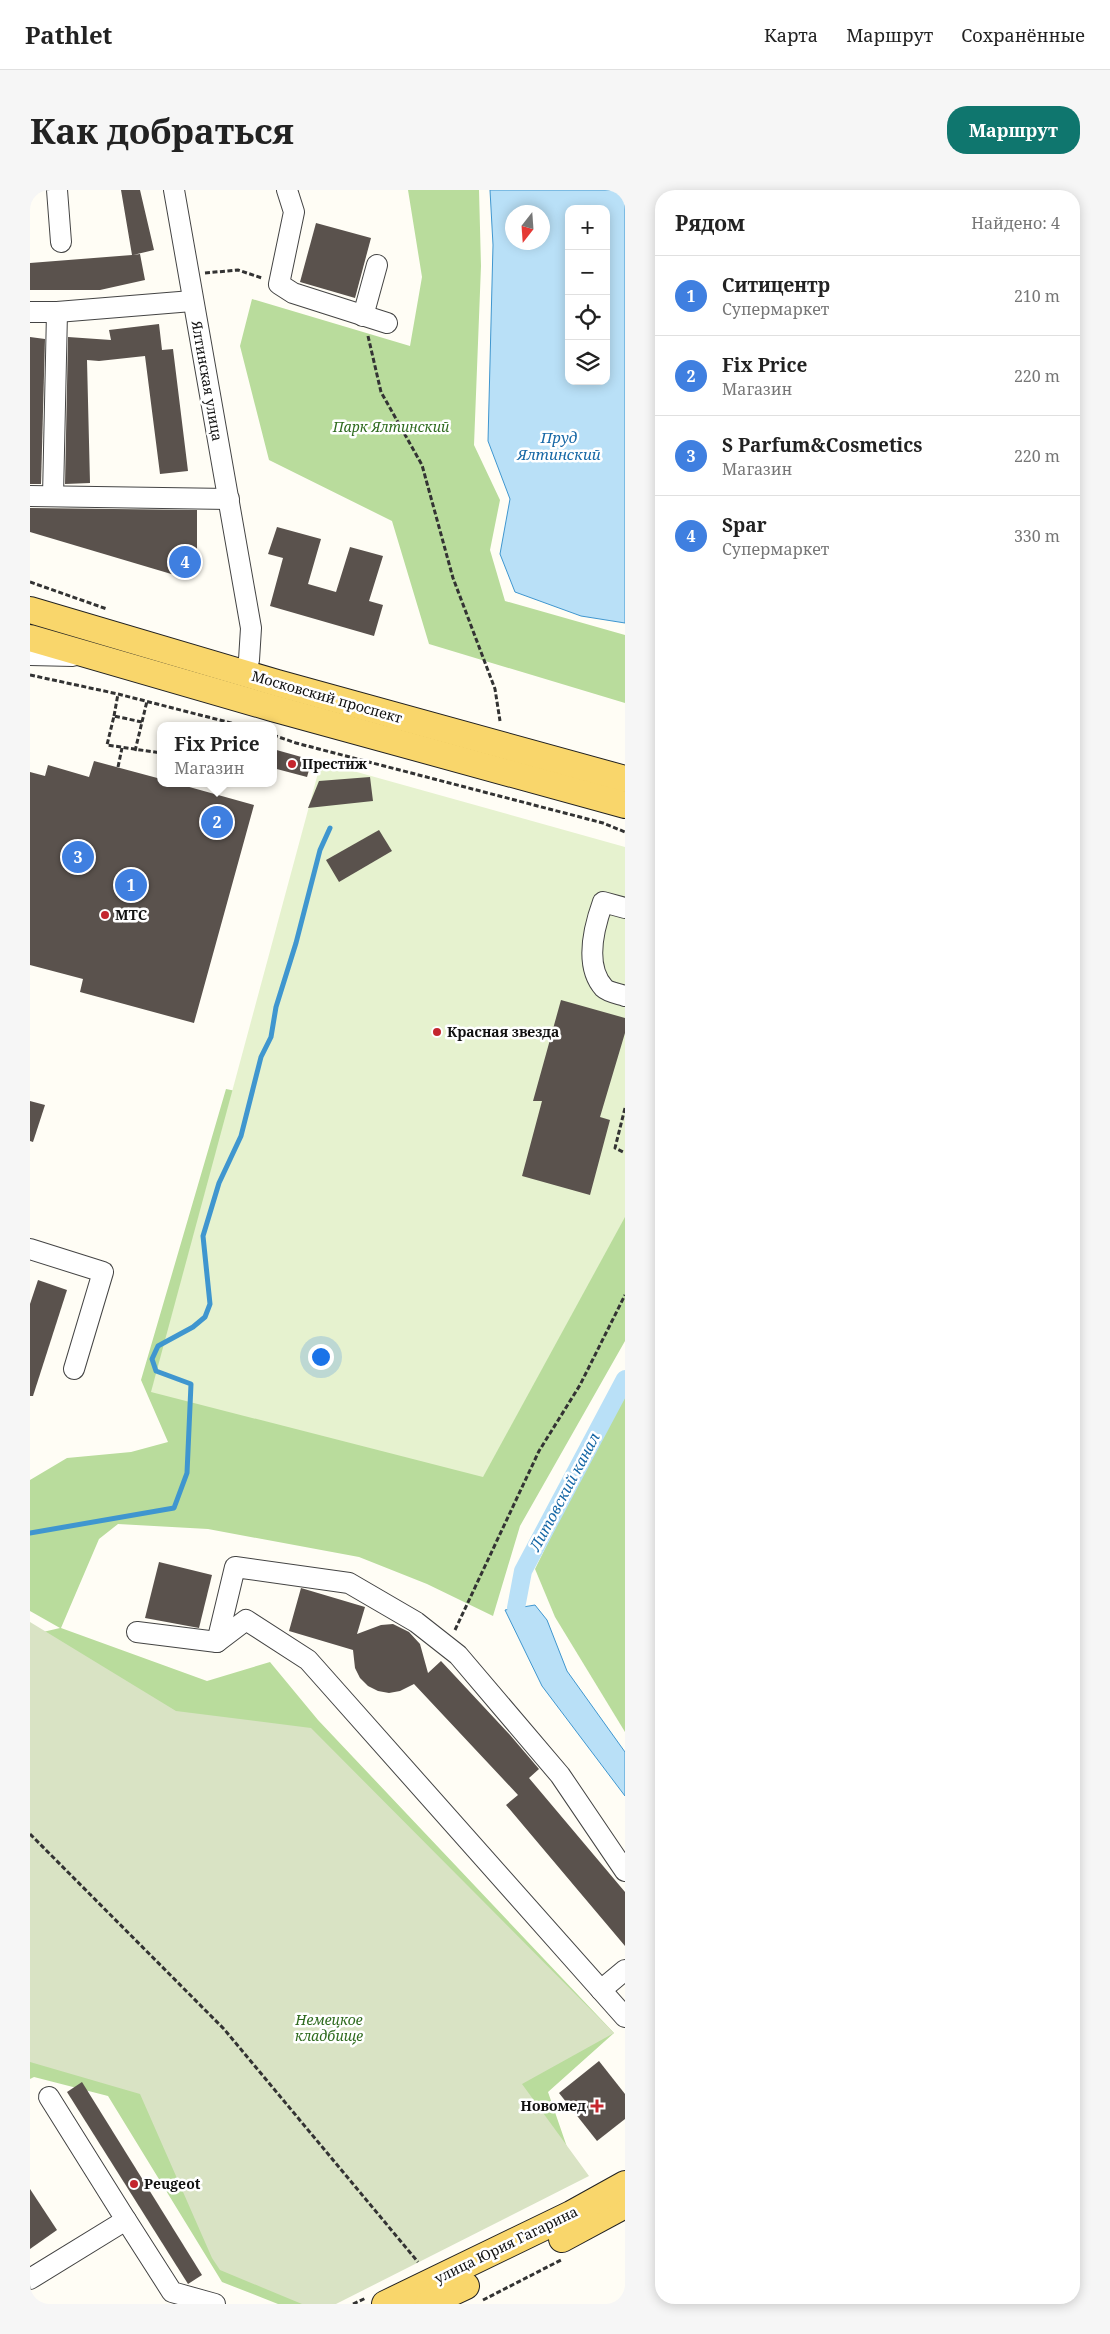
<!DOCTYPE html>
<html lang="ru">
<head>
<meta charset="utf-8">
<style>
	body { margin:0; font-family:"Noto Serif",serif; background:#f6f6f6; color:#222 }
	.controls { position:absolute; right:15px; top:15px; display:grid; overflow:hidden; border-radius:10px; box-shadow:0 2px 12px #0003 }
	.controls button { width:45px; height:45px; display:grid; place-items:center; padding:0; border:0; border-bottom:1px solid #e0e0e0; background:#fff; color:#222; font:25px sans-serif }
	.compass { position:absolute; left:475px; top:15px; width:45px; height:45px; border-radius:50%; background:#fff; box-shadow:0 2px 12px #0003; rotate:197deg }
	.you { position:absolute; left:290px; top:1166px; width:18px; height:18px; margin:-12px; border:4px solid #fff; border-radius:50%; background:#1a73e8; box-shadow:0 0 0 8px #1a73e833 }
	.badge { display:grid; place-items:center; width:32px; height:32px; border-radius:50%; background:#0f766e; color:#fff; font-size:16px; font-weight:700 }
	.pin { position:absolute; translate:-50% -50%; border:2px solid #fff; box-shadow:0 1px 5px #0006 }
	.popup { position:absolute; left:127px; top:532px; width:120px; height:65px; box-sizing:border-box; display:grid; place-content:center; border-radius:10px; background:#fff; filter:drop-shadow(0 1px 4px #0005); font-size:16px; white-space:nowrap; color:#767676 }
	.popup b { font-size:19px; color:#222 }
	.popup::after { content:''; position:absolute; left:50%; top:100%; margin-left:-10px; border:10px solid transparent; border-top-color:#fff }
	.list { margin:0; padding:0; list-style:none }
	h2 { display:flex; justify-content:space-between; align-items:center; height:65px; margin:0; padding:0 20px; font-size:21px }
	h2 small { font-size:16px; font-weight:400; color:#767676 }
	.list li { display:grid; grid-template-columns:32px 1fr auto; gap:15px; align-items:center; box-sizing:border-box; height:80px; padding:0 20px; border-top:1px solid #e0e0e0 }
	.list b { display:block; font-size:19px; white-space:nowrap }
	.list p { margin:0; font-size:16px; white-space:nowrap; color:#767676 }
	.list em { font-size:16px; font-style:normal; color:#767676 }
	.icon { flex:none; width:28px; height:28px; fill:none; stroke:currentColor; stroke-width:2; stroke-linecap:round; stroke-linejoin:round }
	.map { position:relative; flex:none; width:595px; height:2114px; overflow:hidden; border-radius:20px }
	header { display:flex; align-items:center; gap:30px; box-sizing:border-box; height:70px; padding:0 25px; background:#fff; border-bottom:1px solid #e0e0e0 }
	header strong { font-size:24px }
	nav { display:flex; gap:28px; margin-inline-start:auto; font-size:18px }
	.intro { display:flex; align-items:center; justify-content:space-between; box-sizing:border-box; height:120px; padding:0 30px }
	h1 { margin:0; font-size:35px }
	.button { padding:12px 22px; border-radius:20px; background:#0f766e; color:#fff; font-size:18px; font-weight:700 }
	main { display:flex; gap:30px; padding:0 30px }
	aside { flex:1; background:#fff; border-radius:20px; box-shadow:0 2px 12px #0003 }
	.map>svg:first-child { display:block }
	.forest { fill:#b9dc9c }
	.cemetery { fill:#d9e3c4 }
	.pitch { fill:#e6f2cf }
	.water { fill:#b9e0f7; stroke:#3f96cf; fill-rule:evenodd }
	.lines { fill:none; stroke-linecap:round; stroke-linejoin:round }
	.stream { stroke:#3f96cf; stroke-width:5 }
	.canal { stroke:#b9e0f7; stroke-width:18 }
	.building { fill:#5a524d }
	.minor-casing { stroke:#444; stroke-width:22 }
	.major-casing { stroke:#222; stroke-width:28 }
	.path { stroke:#333; stroke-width:3; stroke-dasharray:5 2.5; stroke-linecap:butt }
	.minor { stroke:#fff; stroke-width:20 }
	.major { stroke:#f9d66b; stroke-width:26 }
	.poi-dot { fill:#c4262e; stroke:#fff; stroke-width:2 }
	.labels { text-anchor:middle; stroke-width:5; stroke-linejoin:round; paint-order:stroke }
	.street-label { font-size:14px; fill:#111; stroke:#fff }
	.park-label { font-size:14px; font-style:italic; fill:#2f6b1f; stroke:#fff }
	.poi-label { font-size:14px; font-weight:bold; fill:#111; stroke:#fff; text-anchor:start }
	.water-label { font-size:15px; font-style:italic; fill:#1768a6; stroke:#fff }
</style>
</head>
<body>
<header>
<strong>Pathlet</strong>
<nav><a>Карта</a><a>Маршрут</a><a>Сохранённые</a></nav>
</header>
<div class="intro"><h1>Как добраться</h1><a class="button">Маршрут</a></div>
<main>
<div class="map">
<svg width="595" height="2114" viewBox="0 0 595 2114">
	<rect width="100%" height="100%" fill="#fffdf5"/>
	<g class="forest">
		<polygon points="378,0 449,0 451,76 444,255 470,310 460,360 475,411 595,445 595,513 399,454 362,331 239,270 210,156 222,109 380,156 392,87"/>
		<polygon points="196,899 595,978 595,1151 490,1336 463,1426 397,1394 329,1367 178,1339 88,1334 69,1349 31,1438 177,1491 240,1472 288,1530 584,1843 518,1902 546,1983 289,2114 248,2114 192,2092 78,1906 4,1887 0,1889 0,1445 30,1438 0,1421 0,1290 37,1268 101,1262 138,1252 111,1190"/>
		<polygon points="595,1207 595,1542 525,1427 505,1379 554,1280"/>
	</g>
	<polygon class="cemetery" points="0,1432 146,1521 281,1538 584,1843 492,1894 559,1986 306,2114 272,2114 190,2080 182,2068 110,1904 0,1872"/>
	<polygon class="pitch" points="291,572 595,657 595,1027 453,1287 121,1202"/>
	<g class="water">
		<path d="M460 0H595V433L551 426 485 402 470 364 480 309 458 251 463 55ZM539 19H576V191H539ZM482 22H512V52H482Z"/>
		<polygon points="505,1415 517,1430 537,1481 595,1562 595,1606 512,1496 475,1420"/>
	</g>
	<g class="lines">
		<polyline class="stream" points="0,1343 144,1318 157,1283 161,1194 126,1181 122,1169 128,1156 163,1137 175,1127 180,1114 173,1046 189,993 211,946 231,867 241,847 246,817 266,753 290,660 300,638"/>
		<polyline class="canal" points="486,1418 493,1381 595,1189"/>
	</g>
	<g class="building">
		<polygon points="91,0 110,0 124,60 103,65 110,64 115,90 70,100 0,100 0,73 102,65"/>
		<polygon points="286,33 341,48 325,108 270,92"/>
		<polygon points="129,134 132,160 143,159 158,281 130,284 115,166 69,171 57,170 60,293 35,294 38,147 81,150 79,140"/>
		<polygon points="0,147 15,149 11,294 0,294"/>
		<polygon points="0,318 167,320 167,372 148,386 0,342"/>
		<polygon points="247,337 291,349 278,394 306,402 320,357 353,366 339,411 353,415 344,446 240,416 253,368 238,364"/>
		<polygon points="243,559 282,570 277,587 243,578"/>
		<polygon points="64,571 131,589 131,593 145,593 224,615 164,833 50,802 53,789 0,775 0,582 15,586 18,575 59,587"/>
		<polygon points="340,587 343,611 278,618 289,591"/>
		<polygon points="349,640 362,661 309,692 296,670"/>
		<polygon points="531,810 595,828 595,843 570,927 580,930 560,1005 492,986 512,911 503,911"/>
		<polygon points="0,911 15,915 3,952 0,951"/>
		<polygon points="8,1090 37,1100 3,1206 0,1206 0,1114"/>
		<polygon points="129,1372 182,1385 169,1438 115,1428"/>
		<polygon points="271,1398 335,1417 327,1444 351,1435 363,1434 379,1442 390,1454 398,1483 411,1471 480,1545 509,1579 499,1588 595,1702 595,1756 476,1615 488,1605 384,1494 370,1501 359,1503 348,1501 338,1496 330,1488 325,1478 323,1460 259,1441"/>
		<polygon points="569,1871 595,1904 595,1929 567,1951 529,1903"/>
		<polygon points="52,1892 172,2085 158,2094 37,1902"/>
		<polygon points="0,1999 27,2040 0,2059"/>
	</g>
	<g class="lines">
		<g class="minor-casing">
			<g id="minor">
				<polyline points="27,0 31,52"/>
				<polyline points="144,0 221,438 219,470 212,483"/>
				<polyline points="257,0 264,22 249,94 263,103 357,133"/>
				<polyline points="0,122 27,122 162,111"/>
				<polyline points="333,126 347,75"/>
				<polyline points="0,306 199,309"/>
				<polyline points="23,306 27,122"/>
				<polyline points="0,465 43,466"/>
				<path d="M595 718 573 712C564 737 554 776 574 798 578 802 589 804 595 806"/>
				<polyline points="0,1059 73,1082 44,1179"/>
				<polyline points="107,1442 187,1452 216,1430 278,1470 595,1827"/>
				<polyline points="187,1452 205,1377 319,1393 386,1432 428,1465 530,1585 595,1681"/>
				<polyline points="571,1800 595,1780"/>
				<polyline points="19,1907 96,2030"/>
				<polyline points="0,2089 96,2030 142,2102 185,2114"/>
			</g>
		</g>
		<g class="major-casing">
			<g id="major">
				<polyline points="0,420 247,493 595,589"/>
				<polyline points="0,448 242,518 595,615"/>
				<polyline points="532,2049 595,2015"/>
				<polyline points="355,2114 541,2024 595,1994"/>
				<polyline points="398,2114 436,2096"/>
			</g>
		</g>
		<g class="path">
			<polyline points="175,83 208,80 232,88"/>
			<polyline points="338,146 351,202 392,275 423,388 465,499 470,531"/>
			<polyline points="0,392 77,419"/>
			<polyline points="0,485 88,504 213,536"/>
			<polyline points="84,526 88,504"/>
			<polyline points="112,532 117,511"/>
			<polyline points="243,545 266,553 573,633 595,642"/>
			<polyline points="105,561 112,532 84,526 77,555 131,563"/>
			<polyline points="88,577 92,558"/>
			<polyline points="595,918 585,958 595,963"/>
			<polyline points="425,1440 509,1261 550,1195 595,1105"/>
			<polyline points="0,1644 194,1839 388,2072"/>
			<polyline points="453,2110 531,2070"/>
			<polyline points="323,2114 336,2108"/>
		</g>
		<use href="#minor" class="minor"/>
		<use href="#major" class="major"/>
	</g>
	<g class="poi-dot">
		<circle cx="262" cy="574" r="5"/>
		<circle cx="75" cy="725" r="5"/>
		<circle cx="407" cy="842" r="5"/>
		<path d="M564.5 1908.5h5v5h5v5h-5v5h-5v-5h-5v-5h5z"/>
		<circle cx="104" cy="1994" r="5"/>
	</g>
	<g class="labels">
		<g class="street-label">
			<text transform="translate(177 191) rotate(80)" y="5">Ялтинская улица</text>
			<text transform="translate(297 507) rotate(16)" y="5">Московский проспект</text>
			<text transform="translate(476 2055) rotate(-26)" y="5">улица Юрия Гагарина</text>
		</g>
		<g class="park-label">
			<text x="361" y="242">Парк Ялтинский</text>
			<text x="299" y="1835">Немецкое<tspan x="299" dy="16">кладбище</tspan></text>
		</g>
		<g class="poi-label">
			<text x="272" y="579">Престиж</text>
			<text x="85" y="730">МТС</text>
			<text x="417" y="847">Красная звезда</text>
			<text x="556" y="1921" text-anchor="end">Новомед</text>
			<text x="114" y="1999">Peugeot</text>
		</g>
		<g class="water-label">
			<text x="529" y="253">Пруд<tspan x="529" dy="17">Ялтинский</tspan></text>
			<text transform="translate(535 1302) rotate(-62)" y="5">Литовский канал</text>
		</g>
	</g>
</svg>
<div class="controls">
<button>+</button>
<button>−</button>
<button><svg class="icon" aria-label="locate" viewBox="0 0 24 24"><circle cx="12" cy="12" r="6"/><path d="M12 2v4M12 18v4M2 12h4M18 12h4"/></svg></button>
<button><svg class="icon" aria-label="layers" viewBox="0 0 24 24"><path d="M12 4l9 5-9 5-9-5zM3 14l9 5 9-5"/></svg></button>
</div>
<svg class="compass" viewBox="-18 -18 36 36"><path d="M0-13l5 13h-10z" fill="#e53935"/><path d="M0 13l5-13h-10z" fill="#767676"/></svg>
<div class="you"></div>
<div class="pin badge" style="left:101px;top:695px;background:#3f7fe0">1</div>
<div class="pin badge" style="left:187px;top:632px;background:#3f7fe0">2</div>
<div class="popup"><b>Fix Price</b>Магазин</div>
<div class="pin badge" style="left:48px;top:667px;background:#3f7fe0">3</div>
<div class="pin badge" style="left:155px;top:372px;background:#3f7fe0">4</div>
</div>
<aside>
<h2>Рядом<small>Найдено: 4</small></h2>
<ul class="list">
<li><span class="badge" style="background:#3f7fe0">1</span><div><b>Ситицентр</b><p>Супермаркет</p></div><em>210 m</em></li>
<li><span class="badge" style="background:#3f7fe0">2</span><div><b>Fix Price</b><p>Магазин</p></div><em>220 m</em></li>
<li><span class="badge" style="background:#3f7fe0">3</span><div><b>S Parfum&amp;Cosmetics</b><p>Магазин</p></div><em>220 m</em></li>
<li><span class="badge" style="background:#3f7fe0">4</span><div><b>Spar</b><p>Супермаркет</p></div><em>330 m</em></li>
</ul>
</aside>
</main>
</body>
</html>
